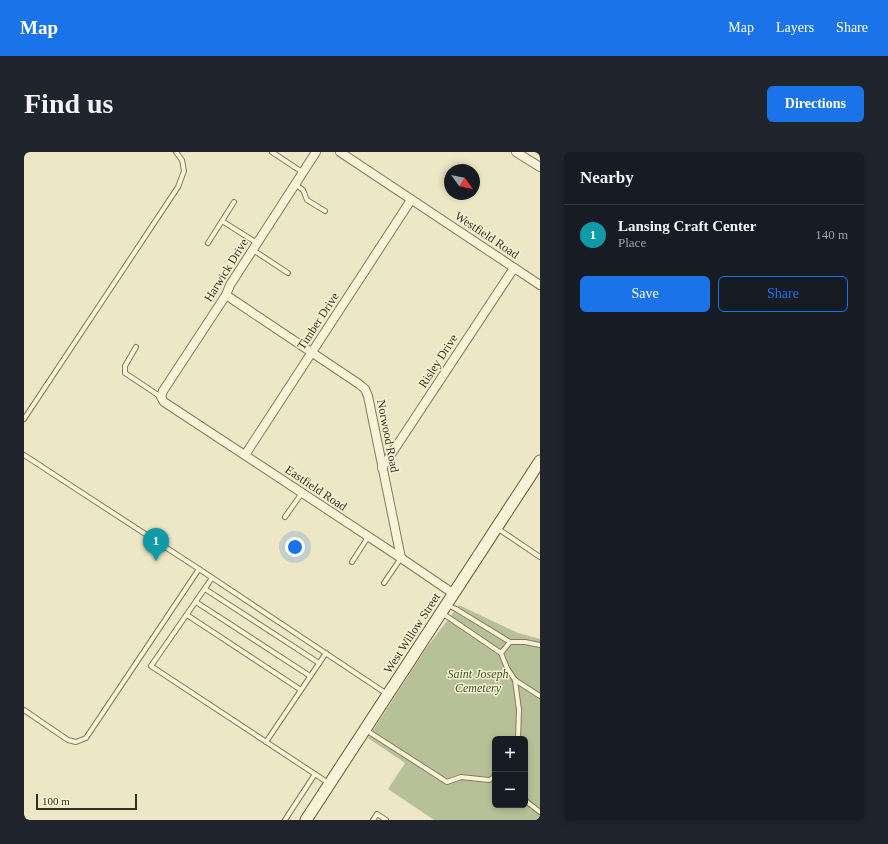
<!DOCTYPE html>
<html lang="en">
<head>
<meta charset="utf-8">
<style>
	body { margin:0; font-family:"Times New Roman",serif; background:#20242c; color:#f1f3f6 }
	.controls { position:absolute; right:12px; bottom:12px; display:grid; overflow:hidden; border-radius:6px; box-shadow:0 2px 6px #0003 }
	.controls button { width:36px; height:36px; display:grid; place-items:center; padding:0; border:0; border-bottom:1px solid #363941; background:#171b24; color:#f1f3f6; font:20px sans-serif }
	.compass { position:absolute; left:420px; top:12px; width:36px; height:36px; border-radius:50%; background:#171b24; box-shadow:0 2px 6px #0003; rotate:123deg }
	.scale { position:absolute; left:12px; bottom:10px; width:101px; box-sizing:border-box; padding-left:4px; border:2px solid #382e1f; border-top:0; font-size:11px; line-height:14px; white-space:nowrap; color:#382e1f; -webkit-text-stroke:3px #f5f0d4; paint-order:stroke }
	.you { position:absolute; left:271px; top:395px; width:14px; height:14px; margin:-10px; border:3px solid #fff; border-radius:50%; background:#1a73e8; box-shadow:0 0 0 6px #1a73e833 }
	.badge { display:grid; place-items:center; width:26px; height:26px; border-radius:50%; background:#1a73e8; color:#fff; font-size:13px; font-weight:700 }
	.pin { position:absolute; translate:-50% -33px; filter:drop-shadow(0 1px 2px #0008) }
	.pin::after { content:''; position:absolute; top:21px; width:14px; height:12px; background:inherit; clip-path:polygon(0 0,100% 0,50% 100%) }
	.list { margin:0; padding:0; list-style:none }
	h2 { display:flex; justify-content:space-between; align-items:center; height:52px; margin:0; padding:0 16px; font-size:17px }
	h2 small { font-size:13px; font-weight:400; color:#9ea1a6 }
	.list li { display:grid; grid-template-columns:26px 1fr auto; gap:12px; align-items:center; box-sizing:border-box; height:60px; padding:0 16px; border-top:1px solid #363941 }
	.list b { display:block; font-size:15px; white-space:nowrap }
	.list p { margin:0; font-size:13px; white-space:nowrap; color:#9ea1a6 }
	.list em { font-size:13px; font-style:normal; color:#9ea1a6 }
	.actions { display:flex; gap:8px; padding:12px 16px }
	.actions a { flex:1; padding:9px 0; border:1px solid #1a73e8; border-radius:6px; text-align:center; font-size:14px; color:#1a73e8 }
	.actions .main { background:#1a73e8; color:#fff }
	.map { position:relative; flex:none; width:516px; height:668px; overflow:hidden; border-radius:6px }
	header { display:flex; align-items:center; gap:24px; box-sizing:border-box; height:56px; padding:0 20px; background:#1a73e8; color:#fff }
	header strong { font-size:19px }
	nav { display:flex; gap:22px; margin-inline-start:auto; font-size:14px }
	.intro { display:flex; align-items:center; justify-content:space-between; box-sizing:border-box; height:96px; padding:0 24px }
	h1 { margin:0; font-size:28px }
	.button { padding:10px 18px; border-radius:6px; background:#1a73e8; color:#fff; font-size:14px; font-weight:700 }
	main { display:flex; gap:24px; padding:0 24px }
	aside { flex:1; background:#171b24; border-radius:6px; box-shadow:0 2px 6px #0003 }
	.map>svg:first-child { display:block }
	.cemetery { fill:#b7c198; fill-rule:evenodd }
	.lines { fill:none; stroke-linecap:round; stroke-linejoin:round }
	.lane-casing { stroke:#88795b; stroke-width:6 }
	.street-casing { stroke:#88795b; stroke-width:10 }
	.secondary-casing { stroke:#6a5a3e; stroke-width:13 }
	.lane { stroke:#f8f3d8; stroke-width:4 }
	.street { stroke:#f8f3d8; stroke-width:8 }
	.secondary { stroke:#f8f3d8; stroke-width:11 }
	.labels { text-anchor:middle; stroke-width:3; stroke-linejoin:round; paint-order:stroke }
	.street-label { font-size:12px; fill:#382e1f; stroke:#f5f0d4 }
	.park-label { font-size:12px; font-style:italic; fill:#435526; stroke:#f5f0d4 }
</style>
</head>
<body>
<header>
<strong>Map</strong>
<nav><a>Map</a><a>Layers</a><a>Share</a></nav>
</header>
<div class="intro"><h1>Find us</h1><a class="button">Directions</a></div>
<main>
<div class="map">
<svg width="516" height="668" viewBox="0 0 516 668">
	<rect width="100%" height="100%" fill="#eee7c5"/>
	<path class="cemetery" d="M435 453 494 481 516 487V668H410L364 637 381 611 344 586 401 498ZM471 587H501V653H471Z"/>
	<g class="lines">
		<g class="lane-casing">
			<g id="lane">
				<polyline points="248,0 278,20"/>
				<polyline points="271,32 279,38 283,48 301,59"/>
				<polyline points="210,50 198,69 233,91"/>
				<polyline points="184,91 198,69"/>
				<polyline points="229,98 264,121"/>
				<polyline points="112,195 101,214 101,221 137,245"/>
				<polyline points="0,267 154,35 160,19 158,8 152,0"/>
				<polyline points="0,303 175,417 62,586 52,590 44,588 0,558"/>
				<polyline points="261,365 278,341"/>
				<polyline points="473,376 516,405"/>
				<polyline points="328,410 344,385"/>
				<polyline points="175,417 363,542"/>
				<polyline points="188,426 127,514 306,632"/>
				<polyline points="360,431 377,406"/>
				<polyline points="181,437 295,511"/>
				<polyline points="172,450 286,524"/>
				<polyline points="423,453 432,457 486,490 501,490 516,493"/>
				<polyline points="418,461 477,501 483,516 491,528 495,558 494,587"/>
				<polyline points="163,463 277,538"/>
				<polyline points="477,501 486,490"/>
				<polyline points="491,528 516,544"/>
				<polyline points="342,578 423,630 437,625 465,628 471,625"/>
				<polyline points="242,590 302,501"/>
				<polyline points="501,647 503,650 516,660"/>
				<polyline points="261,668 291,622"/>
				<polyline points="349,668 353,662 362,668"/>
			</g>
		</g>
		<g class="street-casing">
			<g id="street">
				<polyline points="292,0 206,133 202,143 139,239 137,245 140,250 377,406 430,442"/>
				<polyline points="316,0 516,133"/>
				<polyline points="492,0 516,15"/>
				<polyline points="202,143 335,232 341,237 344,244 377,406"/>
				<polyline points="221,303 387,48"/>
				<polyline points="358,316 490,116"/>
			</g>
		</g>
		<g class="secondary-casing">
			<path id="secondary" d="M282 668C360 548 438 429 516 309"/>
		</g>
		<use href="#lane" class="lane"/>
		<use href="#street" class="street"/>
		<use href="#secondary" class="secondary"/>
	</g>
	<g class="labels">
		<g class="street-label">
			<text transform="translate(463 83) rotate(34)" y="4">Westfield Road</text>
			<text transform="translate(202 118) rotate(-58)" y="4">Harwick Drive</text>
			<text transform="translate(294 169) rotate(-57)" y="4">Timber Drive</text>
			<text transform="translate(414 209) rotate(-57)" y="4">Risley Drive</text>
			<text transform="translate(364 284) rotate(79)" y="4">Norwood Road</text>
			<text transform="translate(292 336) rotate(34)" y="4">Eastfield Road</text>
			<text transform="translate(388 481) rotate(-57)" y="4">West Willow Street</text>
		</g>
		<g class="park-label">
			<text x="454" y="526">Saint Joseph<tspan x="454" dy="14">Cemetery</tspan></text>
		</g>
	</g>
</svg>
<div class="controls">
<button>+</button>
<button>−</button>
</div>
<svg class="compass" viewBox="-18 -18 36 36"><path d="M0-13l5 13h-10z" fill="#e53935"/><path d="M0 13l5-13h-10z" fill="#9ea1a6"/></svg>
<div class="scale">100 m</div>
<div class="you"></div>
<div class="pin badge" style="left:132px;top:409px;background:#0f9aa8">1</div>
</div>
<aside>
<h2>Nearby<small></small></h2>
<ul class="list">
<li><span class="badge" style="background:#0f9aa8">1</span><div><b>Lansing Craft Center</b><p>Place</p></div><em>140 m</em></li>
</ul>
<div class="actions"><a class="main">Save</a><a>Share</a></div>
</aside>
</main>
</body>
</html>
